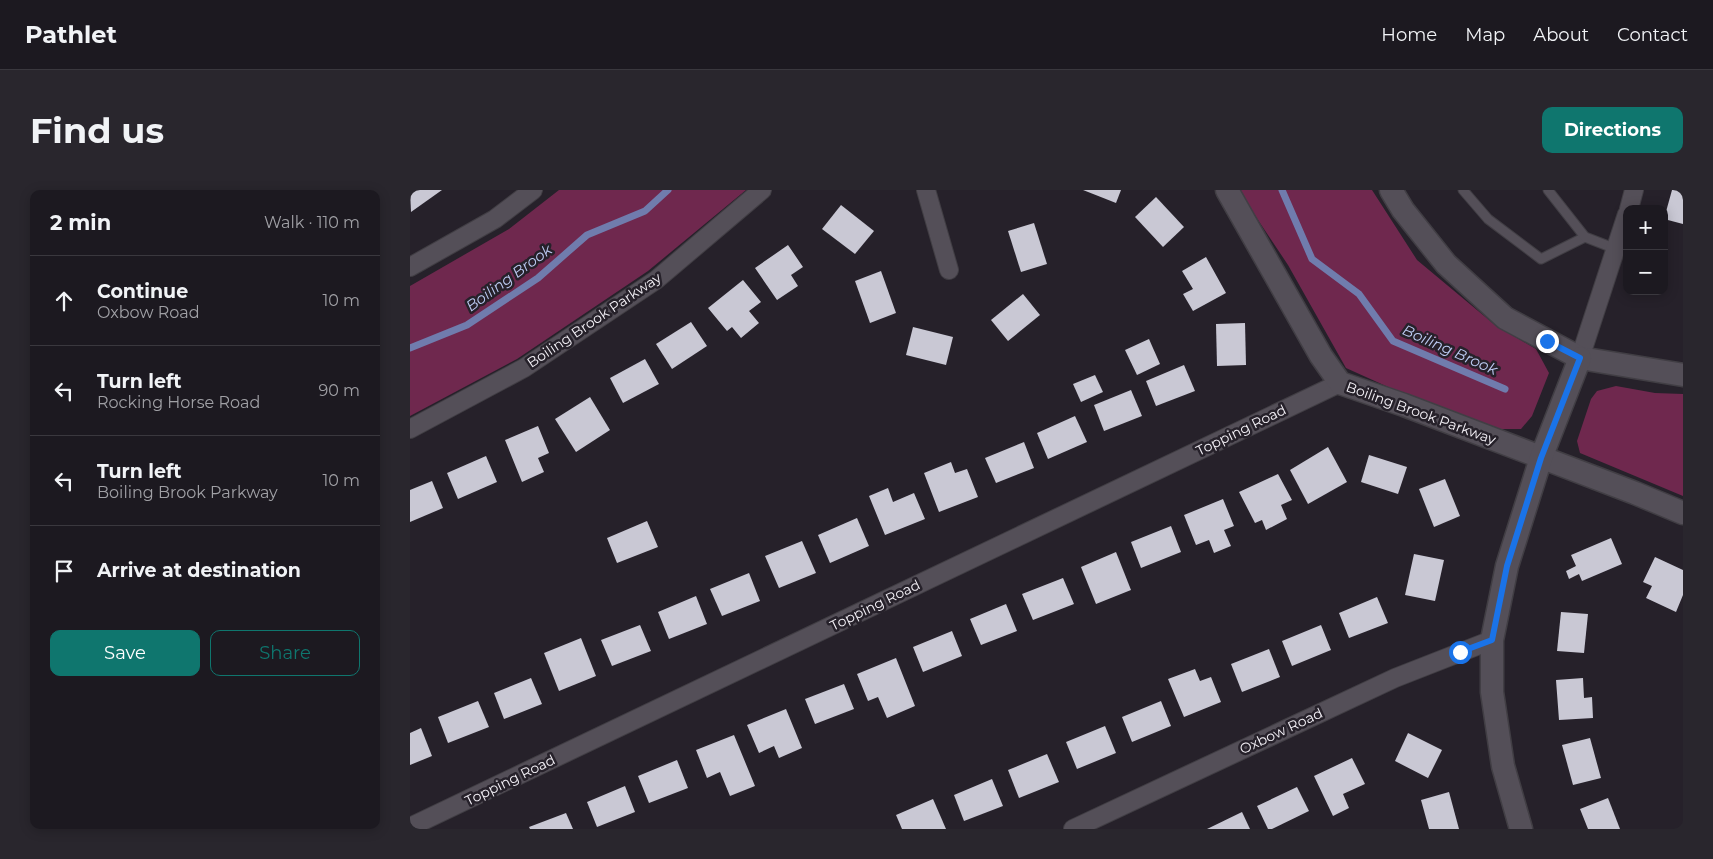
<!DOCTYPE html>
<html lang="en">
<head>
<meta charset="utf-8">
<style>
	body { margin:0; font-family:Montserrat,sans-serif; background:#29262d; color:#f1f3f6 }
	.controls { position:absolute; right:15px; top:15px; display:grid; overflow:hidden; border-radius:10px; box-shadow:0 2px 12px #0003 }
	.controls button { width:45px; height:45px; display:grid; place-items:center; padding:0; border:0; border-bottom:1px solid #3a383e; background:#1c1920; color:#f1f3f6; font:25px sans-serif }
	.stop { position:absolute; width:15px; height:15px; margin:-11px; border:4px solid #1a73e8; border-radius:50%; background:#fff }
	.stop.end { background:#1a73e8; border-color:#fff; box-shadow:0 1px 5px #0008 }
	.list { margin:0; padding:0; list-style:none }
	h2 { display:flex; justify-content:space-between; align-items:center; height:65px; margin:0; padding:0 20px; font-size:21px }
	h2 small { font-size:16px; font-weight:400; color:#a0a0a5 }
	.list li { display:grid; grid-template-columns:32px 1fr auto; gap:15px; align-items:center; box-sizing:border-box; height:90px; padding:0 20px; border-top:1px solid #3a383e }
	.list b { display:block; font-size:19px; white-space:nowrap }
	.list p { margin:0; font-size:16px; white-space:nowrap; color:#a0a0a5 }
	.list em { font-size:16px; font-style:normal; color:#a0a0a5 }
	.actions { display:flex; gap:10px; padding:15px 20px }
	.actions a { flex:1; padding:11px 0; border:1px solid #0f766e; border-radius:10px; text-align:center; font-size:18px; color:#0f766e }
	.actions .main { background:#0f766e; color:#fff }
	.icon { flex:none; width:28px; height:28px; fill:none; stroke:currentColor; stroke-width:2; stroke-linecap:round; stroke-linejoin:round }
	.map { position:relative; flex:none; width:1273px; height:639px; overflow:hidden; border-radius:10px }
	header { display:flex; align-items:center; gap:30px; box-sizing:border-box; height:70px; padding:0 25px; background:#1c1920; border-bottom:1px solid #3a383e }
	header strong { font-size:24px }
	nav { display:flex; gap:28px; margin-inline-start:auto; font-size:18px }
	.intro { display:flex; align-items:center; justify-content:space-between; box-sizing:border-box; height:120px; padding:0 30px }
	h1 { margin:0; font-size:35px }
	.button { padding:12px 22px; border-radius:10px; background:#0f766e; color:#fff; font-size:18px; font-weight:700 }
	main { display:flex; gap:30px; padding:0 30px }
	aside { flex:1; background:#1c1920; border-radius:10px; box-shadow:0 2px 12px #0003 }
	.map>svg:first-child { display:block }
	.green { fill:#6f284e }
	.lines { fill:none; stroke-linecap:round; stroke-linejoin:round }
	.stream { stroke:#707cad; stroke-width:7 }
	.building { fill:#c9c8d4 }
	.service-casing { stroke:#413e44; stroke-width:11 }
	.minor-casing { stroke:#413e44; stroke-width:20 }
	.tertiary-casing { stroke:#413e44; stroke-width:25 }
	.service { stroke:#544f58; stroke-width:9 }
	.minor { stroke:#544f58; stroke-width:18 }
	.tertiary { stroke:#544f58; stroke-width:22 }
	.route { stroke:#1a73e8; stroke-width:6 }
	.labels { text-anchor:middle; stroke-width:5; stroke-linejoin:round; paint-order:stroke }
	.street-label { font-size:14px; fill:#f4f1f7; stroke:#26212a }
	.water-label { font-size:15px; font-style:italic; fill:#bdcbf3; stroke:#26212a }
</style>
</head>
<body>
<header>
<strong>Pathlet</strong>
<nav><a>Home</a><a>Map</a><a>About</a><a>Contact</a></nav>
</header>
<div class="intro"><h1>Find us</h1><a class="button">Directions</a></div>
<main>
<aside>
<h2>2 min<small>Walk · 110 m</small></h2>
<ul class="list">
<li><svg class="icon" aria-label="ahead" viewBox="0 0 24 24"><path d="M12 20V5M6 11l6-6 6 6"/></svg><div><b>Continue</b><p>Oxbow Road</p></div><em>10 m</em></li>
<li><svg class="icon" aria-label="left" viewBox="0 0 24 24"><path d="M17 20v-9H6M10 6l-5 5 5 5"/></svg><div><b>Turn left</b><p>Rocking Horse Road</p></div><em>90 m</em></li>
<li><svg class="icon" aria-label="left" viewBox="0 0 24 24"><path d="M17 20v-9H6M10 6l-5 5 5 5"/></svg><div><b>Turn left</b><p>Boiling Brook Parkway</p></div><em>10 m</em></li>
<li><svg class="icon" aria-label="arrive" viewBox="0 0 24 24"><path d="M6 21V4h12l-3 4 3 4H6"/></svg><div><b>Arrive at destination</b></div></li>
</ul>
<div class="actions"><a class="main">Save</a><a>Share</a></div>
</aside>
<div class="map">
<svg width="1273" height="639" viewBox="0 0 1273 639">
	<rect width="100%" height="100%" fill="#26212a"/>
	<g class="green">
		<polygon points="149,0 336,0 238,81 107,169 0,226 0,96 99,39"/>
		<polygon points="828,0 962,0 1007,70 1085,135 1126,159 1139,183 1122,226 1111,239 1089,239 987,201 936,178 878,75"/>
		<polygon points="1206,196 1245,203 1273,204 1273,306 1170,263 1167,251 1181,209 1187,201"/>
	</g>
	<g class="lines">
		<g class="stream">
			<polyline points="872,0 902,69 949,104 983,151 1095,199"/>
			<polyline points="0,158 57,135 128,88 177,45 235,21 258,0"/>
		</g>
	</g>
	<g class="building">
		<polygon points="0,0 32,0 1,22"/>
		<polygon points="673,0 711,0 706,13"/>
		<polygon points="1262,0 1273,0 1273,34 1254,29"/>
		<polygon points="746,7 774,37 753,57 725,27"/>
		<polygon points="431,15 464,41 445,64 412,39"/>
		<polygon points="624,33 637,74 611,82 598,41"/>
		<polygon points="378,55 393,77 381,85 388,96 367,110 345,78"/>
		<polygon points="796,67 816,103 783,121 773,104 783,99 772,81"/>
		<polygon points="471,81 486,123 460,133 445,91"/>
		<polygon points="333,90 351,112 339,121 349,133 331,148 322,137 317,141 298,118"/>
		<polygon points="613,104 630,125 598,151 581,130"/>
		<polygon points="281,132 297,156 262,179 246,154"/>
		<polygon points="835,133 836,175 807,176 806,134"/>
		<polygon points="503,137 543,147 536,175 496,165"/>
		<polygon points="739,149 750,174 727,185 715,160"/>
		<polygon points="235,169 249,194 213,213 200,188"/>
		<polygon points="774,175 785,201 746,216 736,191"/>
		<polygon points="685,185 693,202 671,212 663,194"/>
		<polygon points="721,200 732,226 694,241 684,215"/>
		<polygon points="180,207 200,240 166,262 145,229"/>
		<polygon points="665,226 677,252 638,269 627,243"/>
		<polygon points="128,236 139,263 128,268 134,282 112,292 95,250"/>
		<polygon points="614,252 624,278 586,293 575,268"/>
		<polygon points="918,257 937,292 898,314 880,280"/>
		<polygon points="959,265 997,277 988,304 951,292"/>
		<polygon points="76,266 87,292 48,309 37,283"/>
		<polygon points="541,272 545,283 557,279 568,307 529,322 514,283"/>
		<polygon points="868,284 882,310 871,315 877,329 856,340 852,330 845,333 829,302"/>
		<polygon points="1035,289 1050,326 1024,337 1009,299"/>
		<polygon points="22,291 33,318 0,332 0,300"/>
		<polygon points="478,298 483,312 504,303 515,329 475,345 459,306"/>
		<polygon points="813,309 824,336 814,340 821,356 804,363 799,350 786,355 774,325"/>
		<polygon points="447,328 459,356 420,373 408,345"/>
		<polygon points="237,331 248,357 207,373 197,348"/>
		<polygon points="761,336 771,362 731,378 721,352"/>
		<polygon points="1201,348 1212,374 1172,391 1169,384 1159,389 1156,381 1166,376 1161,365"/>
		<polygon points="392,351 406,383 369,398 355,366"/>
		<polygon points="706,362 721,400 686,414 671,377"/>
		<polygon points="1004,364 1034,370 1025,411 995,405"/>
		<polygon points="1245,367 1273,380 1273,405 1266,422 1236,408 1242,396 1233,392"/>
		<polygon points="339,383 350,411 312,426 300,399"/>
		<polygon points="653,388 664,414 623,430 612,404"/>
		<polygon points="286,406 297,434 259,449 248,422"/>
		<polygon points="967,407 978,433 939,448 929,423"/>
		<polygon points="596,414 607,441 571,455 560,429"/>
		<polygon points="1151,422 1178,424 1174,463 1147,461"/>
		<polygon points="230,435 241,461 202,476 191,450"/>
		<polygon points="911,435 921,460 882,476 872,451"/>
		<polygon points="542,441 552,466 513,482 503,457"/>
		<polygon points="171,448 186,486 149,501 134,463"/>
		<polygon points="859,459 870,487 832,502 821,474"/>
		<polygon points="486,468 505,516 477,528 468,507 458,511 447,484"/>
		<polygon points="785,479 790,491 801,487 811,512 774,527 758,489"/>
		<polygon points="121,488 132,514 94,529 84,503"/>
		<polygon points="1173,488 1174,508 1182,507 1183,528 1149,530 1146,490"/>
		<polygon points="434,494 444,519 405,534 395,509"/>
		<polygon points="68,511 79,537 38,553 28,527"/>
		<polygon points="751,511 761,536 722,552 712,527"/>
		<polygon points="376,519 392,558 369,568 364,556 349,563 337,535"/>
		<polygon points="695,536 706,563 667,579 656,552"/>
		<polygon points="11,538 22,566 0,575 0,543"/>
		<polygon points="998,543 1032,560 1018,588 985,571"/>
		<polygon points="324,545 345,596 320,606 310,582 297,588 286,560"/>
		<polygon points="1180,548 1191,588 1163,595 1152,555"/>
		<polygon points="637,564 649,592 609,608 598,580"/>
		<polygon points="942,568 955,594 933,604 939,618 923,626 904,586"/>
		<polygon points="267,570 278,598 239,613 228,586"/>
		<polygon points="582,589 593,616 554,631 544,605"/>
		<polygon points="215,596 225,622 187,637 177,612"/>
		<polygon points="887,597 899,621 862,639 858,639 847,616"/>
		<polygon points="1039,602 1049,639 1019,639 1011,610"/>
		<polygon points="1198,608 1210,639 1178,639 1170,619"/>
		<polygon points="523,609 536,639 492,639 486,625"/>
		<polygon points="832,622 840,639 797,639"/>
		<polygon points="156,623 163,639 120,639 119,637"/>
	</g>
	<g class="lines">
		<g class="service-casing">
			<g id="service">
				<polyline points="1053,0 1078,29 1131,69 1175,47"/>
				<polyline points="1138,0 1175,47 1206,59"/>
			</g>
		</g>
		<g class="minor-casing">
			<g id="minor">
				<polyline points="516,0 539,80"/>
				<polyline points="1219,19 1224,0"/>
				<polyline points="0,77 85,29 123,0"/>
				<polyline points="1170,168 1217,24"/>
				<polyline points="0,239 114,178 246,90 352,0"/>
				<polyline points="0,637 930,193"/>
				<polyline points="663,639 985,488 1082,450"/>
			</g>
		</g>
		<g class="tertiary-casing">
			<g id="tertiary">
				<polyline points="817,0 911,166 930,193 994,215 1225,303 1273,323"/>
				<polyline points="981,0 993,20 1036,74 1095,128 1170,168 1273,185"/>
				<polyline points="1111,639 1093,576 1082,502 1082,450 1097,376 1131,268 1170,168"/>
			</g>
		</g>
		<use href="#service" class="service"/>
		<use href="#minor" class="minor"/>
		<use href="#tertiary" class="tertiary"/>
	</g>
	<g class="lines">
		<polyline class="route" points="1050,462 1082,450 1097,376 1131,268 1170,168 1137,151"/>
	</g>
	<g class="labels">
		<g class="street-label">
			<text transform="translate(184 130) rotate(-34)" y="5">Boiling Brook Parkway</text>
			<text transform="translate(1011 223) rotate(20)" y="5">Boiling Brook Parkway</text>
			<text transform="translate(831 240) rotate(-26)" y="5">Topping Road</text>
			<text transform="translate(465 415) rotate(-26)" y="5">Topping Road</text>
			<text transform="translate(871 541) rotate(-25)" y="5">Oxbow Road</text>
			<text transform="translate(100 590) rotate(-26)" y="5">Topping Road</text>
		</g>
		<g class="water-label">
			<text transform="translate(99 88) rotate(-36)" y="5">Boiling Brook</text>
			<text transform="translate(1040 160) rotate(24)" y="5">Boiling Brook</text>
		</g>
	</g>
</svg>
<div class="controls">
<button>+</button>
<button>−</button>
</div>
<div class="stop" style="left:1050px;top:462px"></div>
<div class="stop end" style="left:1137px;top:151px"></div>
</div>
</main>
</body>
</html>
